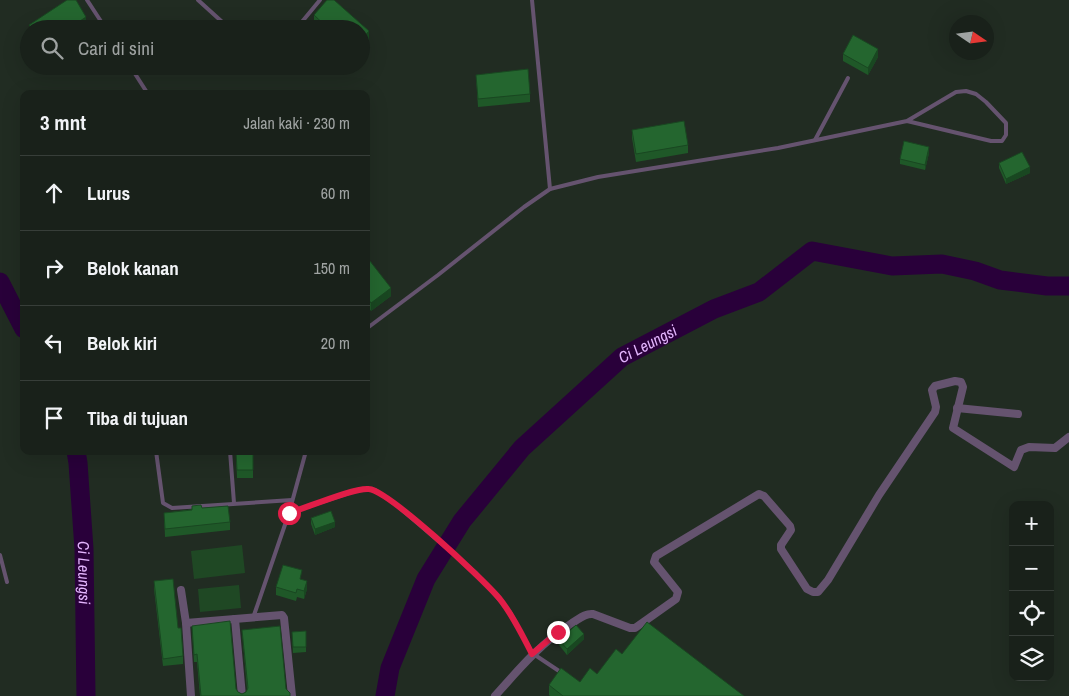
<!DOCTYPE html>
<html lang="id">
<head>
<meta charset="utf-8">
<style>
	body { margin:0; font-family:"Archivo Narrow",sans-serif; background:#222923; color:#f1f3f6 }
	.controls { position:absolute; right:15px; bottom:15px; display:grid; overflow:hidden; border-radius:10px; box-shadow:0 5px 20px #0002 }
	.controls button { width:45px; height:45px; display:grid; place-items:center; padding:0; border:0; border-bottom:1px solid #373e39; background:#19211a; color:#f1f3f6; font:25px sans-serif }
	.compass { position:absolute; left:949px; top:15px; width:45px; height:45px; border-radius:50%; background:#19211a; box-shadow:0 5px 20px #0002; rotate:103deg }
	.stop { position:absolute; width:15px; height:15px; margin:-11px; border:4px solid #e11d48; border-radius:50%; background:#fff }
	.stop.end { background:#e11d48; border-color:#fff; box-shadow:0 1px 5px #0008 }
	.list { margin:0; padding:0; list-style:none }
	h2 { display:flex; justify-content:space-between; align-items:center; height:65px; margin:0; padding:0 20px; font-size:21px }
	h2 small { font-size:16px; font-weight:400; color:#9fa3a2 }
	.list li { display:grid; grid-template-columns:32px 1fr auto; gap:15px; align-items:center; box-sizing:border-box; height:75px; padding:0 20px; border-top:1px solid #373e39 }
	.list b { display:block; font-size:19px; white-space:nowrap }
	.list em { font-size:16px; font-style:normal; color:#9fa3a2 }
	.icon { flex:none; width:28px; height:28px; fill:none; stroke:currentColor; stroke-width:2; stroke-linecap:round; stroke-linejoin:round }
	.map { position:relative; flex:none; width:1069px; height:696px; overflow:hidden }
	.search { position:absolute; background:#19211a; box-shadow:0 5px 20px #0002; left:20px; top:20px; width:350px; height:55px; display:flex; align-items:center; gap:12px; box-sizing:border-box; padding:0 18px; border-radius:28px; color:#9fa3a2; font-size:19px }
	.panel { position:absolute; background:#19211a; box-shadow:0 5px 20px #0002; left:20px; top:90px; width:350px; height:365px; border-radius:10px }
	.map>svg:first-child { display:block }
	.green { fill:#1f4824 }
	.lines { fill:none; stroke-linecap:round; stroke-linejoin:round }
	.river { stroke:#29003a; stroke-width:19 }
	.service { stroke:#65536f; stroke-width:4 }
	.minor { stroke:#65536f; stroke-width:8 }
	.wall { fill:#1f5828 }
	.shaded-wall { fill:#194721 }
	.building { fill:#24662f; stroke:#194721 }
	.route { stroke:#e11d48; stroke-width:6 }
	.labels { text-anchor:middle; stroke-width:5; stroke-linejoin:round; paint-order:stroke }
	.water-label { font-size:16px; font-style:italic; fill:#e3b4fd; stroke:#212c22 }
</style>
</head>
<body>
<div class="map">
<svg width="1069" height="696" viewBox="0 0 1069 696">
	<rect width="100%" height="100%" fill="#212c22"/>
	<g class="green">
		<polygon points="242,545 245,573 194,579 191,551"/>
		<polygon points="239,585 241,608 200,612 198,589"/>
	</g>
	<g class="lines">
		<g class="river">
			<polyline points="0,282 24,329"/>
			<path id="s1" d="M76 451 78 463 84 549 86 696"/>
			<path id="s2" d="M385 696 390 668 426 579 462 521 522 448 622 357 714 309 759 292 812 251 892 266 942 264 975 271 1000 280 1047 286H1069"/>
		</g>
		<g class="service">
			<polyline points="87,0 106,29"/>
			<polyline points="198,0 230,29"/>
			<polyline points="532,0 550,189"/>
			<polyline points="296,29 320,0"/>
			<polyline points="130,66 148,94"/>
			<polyline points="815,140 848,78"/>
			<polyline points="366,329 438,275 524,207 550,189 598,177 778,148 907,121 956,92 966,91 976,94 986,102 1006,123 1006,135 1002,141 991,141 907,121"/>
			<polyline points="156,451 163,503 172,508 292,500"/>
			<polyline points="230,451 234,503"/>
			<polyline points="289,513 306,451"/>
			<polyline points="0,555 7,582"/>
			<polyline points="253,618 289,513 361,489 375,490 395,504 476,573 510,612 532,653 562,673"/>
		</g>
		<g class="minor">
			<polyline points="957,408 1018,414"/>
			<polyline points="181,590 186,623 191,696"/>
			<polyline points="235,619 242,696"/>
			<polyline points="186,623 282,615 284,618 292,696"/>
			<path d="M495 696C519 669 541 643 572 623 579 619 585 613 593 614L630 628H635L676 599 678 592 654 562 656 556 759 494 764 496 790 526 791 530 781 545V549L807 589 813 592H818L828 580 879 495 935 412 936 407 932 390 935 386 955 381 961 382 963 387 953 428 1014 467 1021 450 1029 447 1055 448 1069 437"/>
		</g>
	</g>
	<g class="wall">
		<polygon points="327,0 334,0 369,31 369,39 361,48 361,29 320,29 314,23 314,15"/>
		<polygon points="843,54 878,57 868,75 843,61"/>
		<polygon points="476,75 530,94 530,102 478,107"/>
		<polygon points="632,130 688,145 688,153 636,162 632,138"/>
		<polygon points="929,153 925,170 900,164 900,159"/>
		<polygon points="999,163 1030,173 1006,184 999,168"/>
		<polygon points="366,256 391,296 371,311 366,304"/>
		<polygon points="236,451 253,451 253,478 237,478"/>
		<polygon points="202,508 230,522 230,530 165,537 164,513"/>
		<polygon points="311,518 335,527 315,535 311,524"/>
		<polygon points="154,581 178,628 183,656 183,664 163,666 154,589"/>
		<polygon points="276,587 307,589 304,599 297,597 296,601 276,595"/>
		<polygon points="192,626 236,689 238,692 242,694 246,692 247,689 242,630 286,689 290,696 200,696 197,662 194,662"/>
		<polygon points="306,631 306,652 293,653 292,632"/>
		<polygon points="584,639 567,655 559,645 559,640"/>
		<polygon points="622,654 744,696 550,696 549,695 549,685 580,682 597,674"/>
	</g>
	<g class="shaded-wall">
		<polygon points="86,17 86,25 80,29 68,29"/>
		<polygon points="369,31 369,39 361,48 361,40"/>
		<polygon points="878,49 878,57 868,75 868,68"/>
		<polygon points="929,147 929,153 925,170 925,165"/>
		<polygon points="1030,167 1030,173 1006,184 1006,179"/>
		<polygon points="391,288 391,296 371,311 371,303"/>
		<polygon points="335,522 335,527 315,535 315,529"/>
		<polygon points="307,581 307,589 304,599 304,591"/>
		<polygon points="584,634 584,639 567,655 567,649"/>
	</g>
	<g class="building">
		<polygon points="67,0 76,0 86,17 68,29 32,29 29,25"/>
		<polygon points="327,0 334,0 369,31 361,40 361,29 329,29 314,15"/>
		<polygon points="853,35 878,49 868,68 843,54"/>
		<polygon points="528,69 530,94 478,99 476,75"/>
		<polygon points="684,121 688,145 636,154 632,130"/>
		<polygon points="904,141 929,147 925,165 900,159"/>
		<polygon points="1022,152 1030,167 1006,179 999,163"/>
		<polygon points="366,256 391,288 371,303 366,296"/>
		<polygon points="236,451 253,451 253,470 237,470"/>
		<polygon points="201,505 202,508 228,506 230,522 165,529 164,513 192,510 192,506"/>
		<polygon points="331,511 335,522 315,529 311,518"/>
		<polygon points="283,565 302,570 300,579 307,581 304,591 297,589 296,593 276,587"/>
		<polygon points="173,579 178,628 181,628 183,656 163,659 154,581"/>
		<polygon points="230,621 236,689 238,692 242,694 246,692 248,688 242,630 280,626 286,689 290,693 290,696 201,696 197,654 194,655 192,626"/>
		<polygon points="647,622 744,696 563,696 549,685 561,668 580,682 590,668 597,674 616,649 622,654"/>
		<polygon points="576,625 584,634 567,649 559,640"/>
		<polygon points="306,631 306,647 293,647 292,632"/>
	</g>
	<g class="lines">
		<path class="route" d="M289 513C306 508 355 487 369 489 389 491 483 579 499 598 513 615 522 635 532 654L558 632"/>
	</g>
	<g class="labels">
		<g class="water-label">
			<text dy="6" stroke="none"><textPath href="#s2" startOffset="451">Ci Leungsi</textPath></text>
			<text dy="6" stroke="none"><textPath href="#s1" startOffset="122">Ci Leungsi</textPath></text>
		</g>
	</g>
</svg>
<div class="controls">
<button>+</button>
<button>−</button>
<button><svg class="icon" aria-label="locate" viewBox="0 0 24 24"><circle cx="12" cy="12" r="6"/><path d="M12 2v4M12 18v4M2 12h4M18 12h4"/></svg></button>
<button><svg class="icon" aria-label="layers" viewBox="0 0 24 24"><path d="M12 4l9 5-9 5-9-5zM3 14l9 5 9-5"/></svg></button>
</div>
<svg class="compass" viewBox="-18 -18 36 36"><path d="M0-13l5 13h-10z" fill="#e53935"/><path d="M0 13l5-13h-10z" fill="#9fa3a2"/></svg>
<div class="stop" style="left:289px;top:513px"></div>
<div class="stop end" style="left:558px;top:632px"></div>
<div class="search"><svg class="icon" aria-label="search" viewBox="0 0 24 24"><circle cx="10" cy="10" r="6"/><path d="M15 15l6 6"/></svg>Cari di sini</div>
<section class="panel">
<h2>3 mnt<small>Jalan kaki · 230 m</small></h2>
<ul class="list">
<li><svg class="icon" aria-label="ahead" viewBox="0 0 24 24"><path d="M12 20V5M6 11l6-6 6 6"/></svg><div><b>Lurus</b></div><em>60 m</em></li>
<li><svg class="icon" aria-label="right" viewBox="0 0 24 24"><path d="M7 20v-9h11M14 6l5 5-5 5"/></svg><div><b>Belok kanan</b></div><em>150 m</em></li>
<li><svg class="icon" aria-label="left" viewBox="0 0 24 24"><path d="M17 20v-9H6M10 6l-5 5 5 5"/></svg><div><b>Belok kiri</b></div><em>20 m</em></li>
<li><svg class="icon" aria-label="arrive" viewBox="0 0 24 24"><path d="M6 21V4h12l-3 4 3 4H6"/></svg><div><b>Tiba di tujuan</b></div></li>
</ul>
</section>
</div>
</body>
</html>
